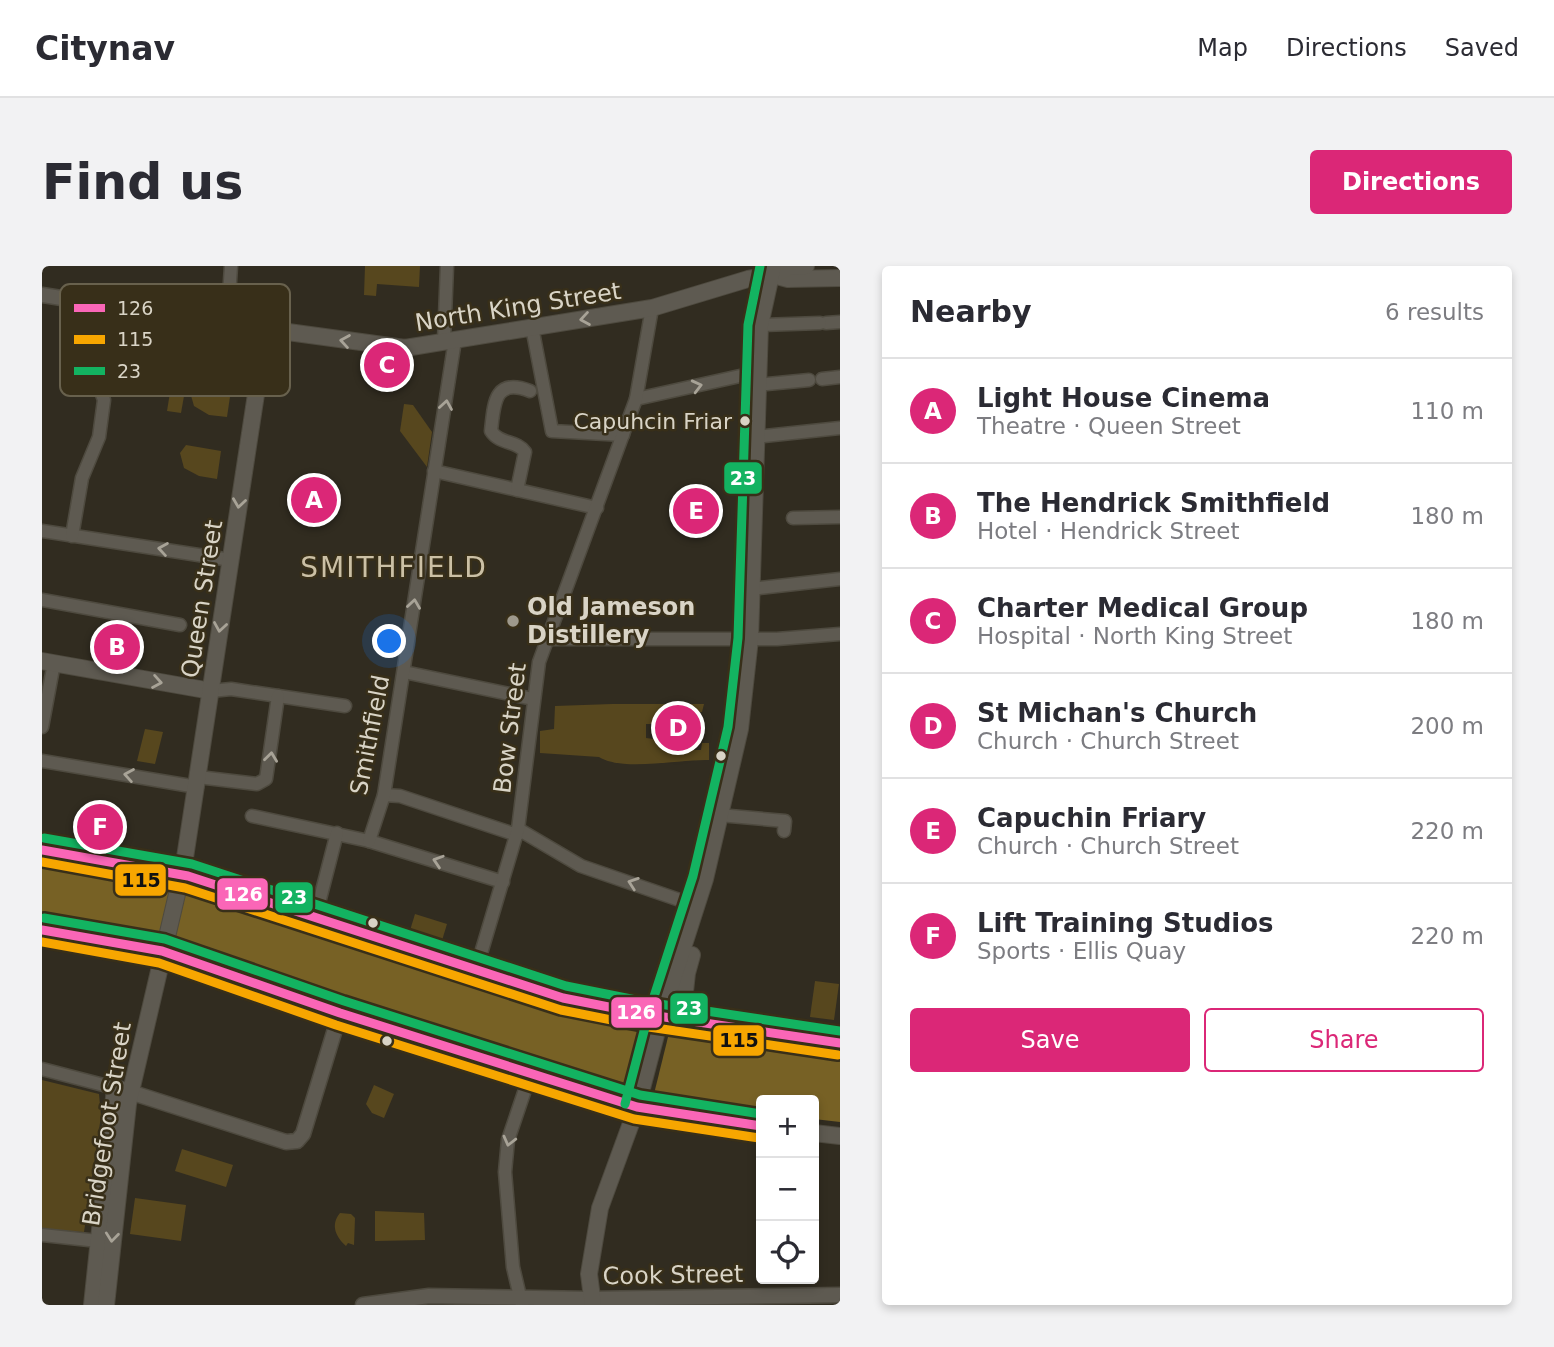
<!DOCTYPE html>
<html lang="en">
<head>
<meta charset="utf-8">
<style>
	body { margin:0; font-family:"DejaVu Sans",sans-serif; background:#f2f2f3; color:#2b2b33 }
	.controls { position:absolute; right:21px; bottom:21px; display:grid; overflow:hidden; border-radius:7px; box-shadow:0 4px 10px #0003 }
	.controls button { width:63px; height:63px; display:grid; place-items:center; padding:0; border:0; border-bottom:2px solid #e1e1e2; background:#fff; color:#2b2b33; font:35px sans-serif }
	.you { position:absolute; left:348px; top:376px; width:24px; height:24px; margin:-18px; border:5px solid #fff; border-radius:50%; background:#1a73e8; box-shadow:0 0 0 10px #1a73e833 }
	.badge { display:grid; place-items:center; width:46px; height:46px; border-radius:50%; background:#db2777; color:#fff; font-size:23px; font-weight:700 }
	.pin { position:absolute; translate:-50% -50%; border:4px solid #fff; box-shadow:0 2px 7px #0006 }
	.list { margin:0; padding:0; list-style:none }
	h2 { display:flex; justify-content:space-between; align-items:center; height:91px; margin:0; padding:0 28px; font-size:30px }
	h2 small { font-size:23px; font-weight:400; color:#7c7c81 }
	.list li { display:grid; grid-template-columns:46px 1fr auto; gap:21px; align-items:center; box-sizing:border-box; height:105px; padding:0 28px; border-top:2px solid #e1e1e2 }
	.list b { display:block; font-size:26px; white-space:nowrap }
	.list p { margin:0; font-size:23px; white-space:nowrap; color:#7c7c81 }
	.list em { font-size:23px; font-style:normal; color:#7c7c81 }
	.actions { display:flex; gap:14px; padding:21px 28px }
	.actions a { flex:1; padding:16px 0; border:2px solid #db2777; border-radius:7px; text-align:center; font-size:24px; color:#db2777 }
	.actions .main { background:#db2777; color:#fff }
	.icon { flex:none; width:38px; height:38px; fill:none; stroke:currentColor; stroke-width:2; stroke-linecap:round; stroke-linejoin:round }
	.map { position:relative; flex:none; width:798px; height:1039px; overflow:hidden; border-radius:7px }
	header { display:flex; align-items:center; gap:42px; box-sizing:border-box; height:98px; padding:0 35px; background:#fff; border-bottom:2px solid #e1e1e2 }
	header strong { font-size:33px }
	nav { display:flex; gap:38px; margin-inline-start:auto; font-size:24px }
	.intro { display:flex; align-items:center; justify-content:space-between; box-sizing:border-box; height:168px; padding:0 42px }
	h1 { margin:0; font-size:49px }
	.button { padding:18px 32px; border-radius:7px; background:#db2777; color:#fff; font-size:24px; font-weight:700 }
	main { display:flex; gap:42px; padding:0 42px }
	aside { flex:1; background:#fff; border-radius:7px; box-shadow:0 4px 10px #0003 }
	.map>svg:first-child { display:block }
	.green { fill:#57471e }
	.water { fill:#776125 }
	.pier { fill:#312c20 }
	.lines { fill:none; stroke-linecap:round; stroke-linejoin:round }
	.minor-casing { stroke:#4e4a3f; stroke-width:15 }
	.tertiary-casing { stroke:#4e4a3f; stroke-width:17 }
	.secondary-casing { stroke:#4e4a3f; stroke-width:18 }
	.minor { stroke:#5e5a51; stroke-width:12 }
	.tertiary { stroke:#5e5a51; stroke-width:14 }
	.secondary { stroke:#5e5a51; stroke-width:16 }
	.bus-1-casing { stroke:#382f19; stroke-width:14 }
	.bus-2-casing { stroke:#382f19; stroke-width:14 }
	.bus-3-casing { stroke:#382f19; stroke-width:14 }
	.bus-1 { stroke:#fa66b7; stroke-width:9 }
	.bus-2 { stroke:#f7a600; stroke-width:9 }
	.bus-3 { stroke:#13b361; stroke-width:9 }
	.oneway { stroke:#a8a397 }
	.bus-dot { fill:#d9d4c6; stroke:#382f19; stroke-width:2.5 }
	.poi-dot { fill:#9e998c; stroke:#382f19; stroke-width:2.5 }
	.labels { text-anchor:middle; stroke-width:5; stroke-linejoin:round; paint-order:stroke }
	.bus-label { font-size:22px; fill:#d9d4c6; stroke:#382f19; text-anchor:end }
	.street-label { font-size:24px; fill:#d9d4c6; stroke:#382f19 }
	.poi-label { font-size:24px; font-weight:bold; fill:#d9d4c6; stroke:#382f19; text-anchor:start }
	.quarter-label { font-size:28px; letter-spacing:2px; fill:#cbc0a5; stroke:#382f19 }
	.key { fill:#382f19; stroke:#68614d; stroke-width:2 }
	.key-label { font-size:19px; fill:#d9d4c6 }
	.line-badge { stroke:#382f19; stroke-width:2.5 }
	.badge-label { font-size:19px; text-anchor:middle; font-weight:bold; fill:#fff }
	.pale-badge-label { font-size:19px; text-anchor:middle; font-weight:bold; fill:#111 }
</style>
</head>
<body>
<header>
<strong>Citynav</strong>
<nav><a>Map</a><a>Directions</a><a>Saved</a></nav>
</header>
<div class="intro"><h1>Find us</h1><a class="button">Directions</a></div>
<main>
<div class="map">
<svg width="798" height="1039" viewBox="0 0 798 1039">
	<rect width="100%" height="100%" fill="#312c20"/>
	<g class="green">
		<polygon points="323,0 378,0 377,21 335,18 334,30 322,29"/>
		<polygon points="135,83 150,85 139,147 125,145"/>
		<polygon points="154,118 189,124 185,151 167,149 152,140 148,126"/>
		<polygon points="362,138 371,139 390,166 385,201 358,165"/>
		<polygon points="144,179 179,185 175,213 157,210 142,202 138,187"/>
		<path d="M570 438H662L660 446 626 447V453H613V458H604V472L637 476V484H659L660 477H667V494C638 493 581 506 557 491L498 487V465L512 463 513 440Z"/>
		<polygon points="103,463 121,466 113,498 95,495"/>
		<polygon points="373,648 405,658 398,681 366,671"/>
		<polygon points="773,715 797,718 792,754 768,751"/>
		<polygon points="0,814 57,828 59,850 42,966 0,964"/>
		<polygon points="332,819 352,828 342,852 330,847 324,838"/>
		<polygon points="140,883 191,899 184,921 133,905"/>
		<polygon points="93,932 144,939 139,975 88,968"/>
		<polygon points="333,945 382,947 383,974 333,975"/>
		<path d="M298 947 309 948 313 952 312 979 306 977 304 980C294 971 288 959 298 947Z"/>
	</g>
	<polygon class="water" points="0,592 147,618 297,670 576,758 798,794 798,856 772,853 772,834 719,834 719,846 616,834 588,827 133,679 0,656"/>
	<polygon class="pier" points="603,762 627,767 611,832 588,827"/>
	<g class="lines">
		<g class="minor-casing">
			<g id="minor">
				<polyline points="187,30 198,51 224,63"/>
				<polyline points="164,54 179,48 187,30 189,0"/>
				<polyline points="784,57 798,56"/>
				<polyline points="718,59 778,57"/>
				<polyline points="490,61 510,165 581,169"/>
				<polyline points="402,75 405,0"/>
				<polyline points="780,113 798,111"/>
				<polyline points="715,119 767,114"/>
				<polyline points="594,133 716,106"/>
				<polyline points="713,171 798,162"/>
				<polyline points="392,205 555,242"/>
				<path d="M475 224 483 186C475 174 458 179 449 165 452 138 452 111 488 125"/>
				<polyline points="751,252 798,251"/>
				<polyline points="0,265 189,294"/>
				<polyline points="30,270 40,212 57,171 62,134 57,120"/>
				<polyline points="709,323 798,313"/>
				<polyline points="0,334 138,359"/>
				<polyline points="504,373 735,373 798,368"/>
				<polyline points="362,406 491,433"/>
				<polyline points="169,425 189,423 303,440"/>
				<polyline points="0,461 12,397"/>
				<polyline points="0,495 155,521"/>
				<polyline points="156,511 215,518 224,513 236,430"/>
				<polyline points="342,529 358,530 475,569"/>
				<polyline points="677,549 743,555 742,565"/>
				<polyline points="210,550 327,575 461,616"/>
				<polyline points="476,563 539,600 655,640"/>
				<polyline points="327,575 342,529 413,74"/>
				<polyline points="273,652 295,567"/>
				<polyline points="434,704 476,563 497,396 594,133 610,42"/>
				<polyline points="0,803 73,822"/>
				<polyline points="0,969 56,975"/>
				<polyline points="480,1039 471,1001 463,906 466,874 489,806"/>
			</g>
		</g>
		<g class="tertiary-casing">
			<g id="tertiary">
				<polyline points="0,29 175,57 196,70 218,99"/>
				<polyline points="88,826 244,876 255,875 261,868 298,747"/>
				<polyline points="321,1039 387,1030 548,1033 798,1029"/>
			</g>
		</g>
		<g class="secondary-casing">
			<g id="secondary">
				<polyline points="731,9 746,13 798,12"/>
				<polyline points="0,395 169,425"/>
				<polyline points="0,584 146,610 521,732 602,748 798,777"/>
				<polyline points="0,664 120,685 298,747 595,841 719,860"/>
				<polyline points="640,753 645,707 650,689"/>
				<polyline points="772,867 798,870"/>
				<polyline points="50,1039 73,822 88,826"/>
				<polyline points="64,1039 86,838 142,598 224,63 363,82 610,42 706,13 731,9 747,1 764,0"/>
				<polyline points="551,1039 547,1008 558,942 595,841 619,750 663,613 698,463 708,373 718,59 731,0"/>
			</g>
		</g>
		<use href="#minor" class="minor"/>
		<use href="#tertiary" class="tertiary"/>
		<use href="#secondary" class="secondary"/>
		<g class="bus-1-casing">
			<g id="bus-1">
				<polyline points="0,584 146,610 521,732 602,748 798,777"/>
				<polyline points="0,664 120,685 298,747 595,841 719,860"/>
			</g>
		</g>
		<g class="bus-2-casing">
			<g id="bus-2">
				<polyline points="0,596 143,622 519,744 600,760 796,789"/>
				<polyline points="0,676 117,697 294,759 592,853 717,872"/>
			</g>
		</g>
		<g class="bus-3-casing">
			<g id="bus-3">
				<polyline points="2,572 150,598 524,720 604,736 798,765"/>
				<polyline points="2,652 123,673 302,735 598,829 719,848"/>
				<polyline points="583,838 607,746 651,610 686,461 696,372 706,59 718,0"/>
			</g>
		</g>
		<use href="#bus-1" class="bus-1"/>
		<use href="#bus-2" class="bus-2"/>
		<use href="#bus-3" class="bus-3"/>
	</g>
	<defs><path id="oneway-chevron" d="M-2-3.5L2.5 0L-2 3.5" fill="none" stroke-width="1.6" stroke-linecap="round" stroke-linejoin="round" transform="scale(1.75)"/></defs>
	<g class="oneway">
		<use href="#oneway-chevron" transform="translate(543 53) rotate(171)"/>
		<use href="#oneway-chevron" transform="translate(303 75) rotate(-171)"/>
		<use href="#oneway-chevron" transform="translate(655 120) rotate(-14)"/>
		<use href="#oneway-chevron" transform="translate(404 139) rotate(-81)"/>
		<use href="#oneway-chevron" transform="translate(197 237) rotate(98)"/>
		<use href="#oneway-chevron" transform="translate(121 283) rotate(-171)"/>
		<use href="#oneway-chevron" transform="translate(372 338) rotate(-82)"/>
		<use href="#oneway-chevron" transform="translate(178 361) rotate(99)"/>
		<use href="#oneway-chevron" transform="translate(115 416) rotate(10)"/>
		<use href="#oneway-chevron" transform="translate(229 491) rotate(-83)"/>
		<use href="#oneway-chevron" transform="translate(87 509) rotate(-170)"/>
		<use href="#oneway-chevron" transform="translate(396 595) rotate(-162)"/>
		<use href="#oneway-chevron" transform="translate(591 617) rotate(-161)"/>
		<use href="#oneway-chevron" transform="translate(467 875) rotate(104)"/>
		<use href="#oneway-chevron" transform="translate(70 971) rotate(96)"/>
	</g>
	<g class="bus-dot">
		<circle cx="703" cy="155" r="6"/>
		<circle cx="679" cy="490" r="6"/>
		<circle cx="331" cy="657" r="6"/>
		<circle cx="345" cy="775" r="6"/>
	</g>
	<circle class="poi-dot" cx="471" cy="355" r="7"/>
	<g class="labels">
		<g class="bus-label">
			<text x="690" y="163">Capuhcin Friar</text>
		</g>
		<g class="street-label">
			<text transform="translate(476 41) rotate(-9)" y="8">North King Street</text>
			<text transform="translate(160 333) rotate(-81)" y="8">Queen Street</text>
			<text transform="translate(468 462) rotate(-83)" y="8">Bow Street</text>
			<text transform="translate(328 469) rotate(-79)" y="8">Smithfield</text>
			<text transform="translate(65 858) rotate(-81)" y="8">Bridgefoot Street</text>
			<text transform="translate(631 1009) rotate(-1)" y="8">Cook Street</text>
		</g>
		<g class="poi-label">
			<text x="485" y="349">Old Jameson<tspan x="485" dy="28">Distillery</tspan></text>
		</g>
		<g class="quarter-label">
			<text x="352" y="311">SMITHFIELD</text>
		</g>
	</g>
	<rect x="18" y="18" width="230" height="112" rx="10" class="key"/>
	<rect x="32" y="38" width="31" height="8" fill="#fa66b7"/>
	<rect x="32" y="69" width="31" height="9" fill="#f7a600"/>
	<rect x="32" y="101" width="31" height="8" fill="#13b361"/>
	<g class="key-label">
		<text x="75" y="49">126</text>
		<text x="75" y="80">115</text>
		<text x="75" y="112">23</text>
	</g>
	<g class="line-badge">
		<rect x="681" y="195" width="40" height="34" rx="7" fill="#13b361"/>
		<rect x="72" y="597" width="53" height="34" rx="7" fill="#f7a600"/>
		<rect x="174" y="611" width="53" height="34" rx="7" fill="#fa66b7"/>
		<rect x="232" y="615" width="40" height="33" rx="7" fill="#13b361"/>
		<rect x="627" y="726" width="40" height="33" rx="7" fill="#13b361"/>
		<rect x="568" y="730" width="53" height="33" rx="7" fill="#fa66b7"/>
		<rect x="670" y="758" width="53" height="33" rx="7" fill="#f7a600"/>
	</g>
	<g class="badge-label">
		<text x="701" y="219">23</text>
		<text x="201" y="635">126</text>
		<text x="252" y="638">23</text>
		<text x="647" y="749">23</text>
		<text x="594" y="753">126</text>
	</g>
	<g class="pale-badge-label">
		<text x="99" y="621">115</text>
		<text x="697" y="781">115</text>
	</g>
</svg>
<div class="controls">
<button>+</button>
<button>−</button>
<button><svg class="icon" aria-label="locate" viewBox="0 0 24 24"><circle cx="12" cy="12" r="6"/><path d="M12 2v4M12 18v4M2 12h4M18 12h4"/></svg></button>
</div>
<div class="you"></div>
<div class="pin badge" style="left:272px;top:234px">A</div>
<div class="pin badge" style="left:75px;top:381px">B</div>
<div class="pin badge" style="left:345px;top:99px">C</div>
<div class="pin badge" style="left:636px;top:462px">D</div>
<div class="pin badge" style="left:654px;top:245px">E</div>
<div class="pin badge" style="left:58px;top:561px">F</div>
</div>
<aside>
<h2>Nearby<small>6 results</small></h2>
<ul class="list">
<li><span class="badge">A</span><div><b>Light House Cinema</b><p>Theatre · Queen Street</p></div><em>110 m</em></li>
<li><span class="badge">B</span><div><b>The Hendrick Smithfield</b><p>Hotel · Hendrick Street</p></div><em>180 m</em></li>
<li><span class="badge">C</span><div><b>Charter Medical Group</b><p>Hospital · North King Street</p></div><em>180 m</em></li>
<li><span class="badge">D</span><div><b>St Michan's Church</b><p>Church · Church Street</p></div><em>200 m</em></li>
<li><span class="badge">E</span><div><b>Capuchin Friary</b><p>Church · Church Street</p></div><em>220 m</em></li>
<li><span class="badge">F</span><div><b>Lift Training Studios</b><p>Sports · Ellis Quay</p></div><em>220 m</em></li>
</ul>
<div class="actions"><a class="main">Save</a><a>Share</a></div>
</aside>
</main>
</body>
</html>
